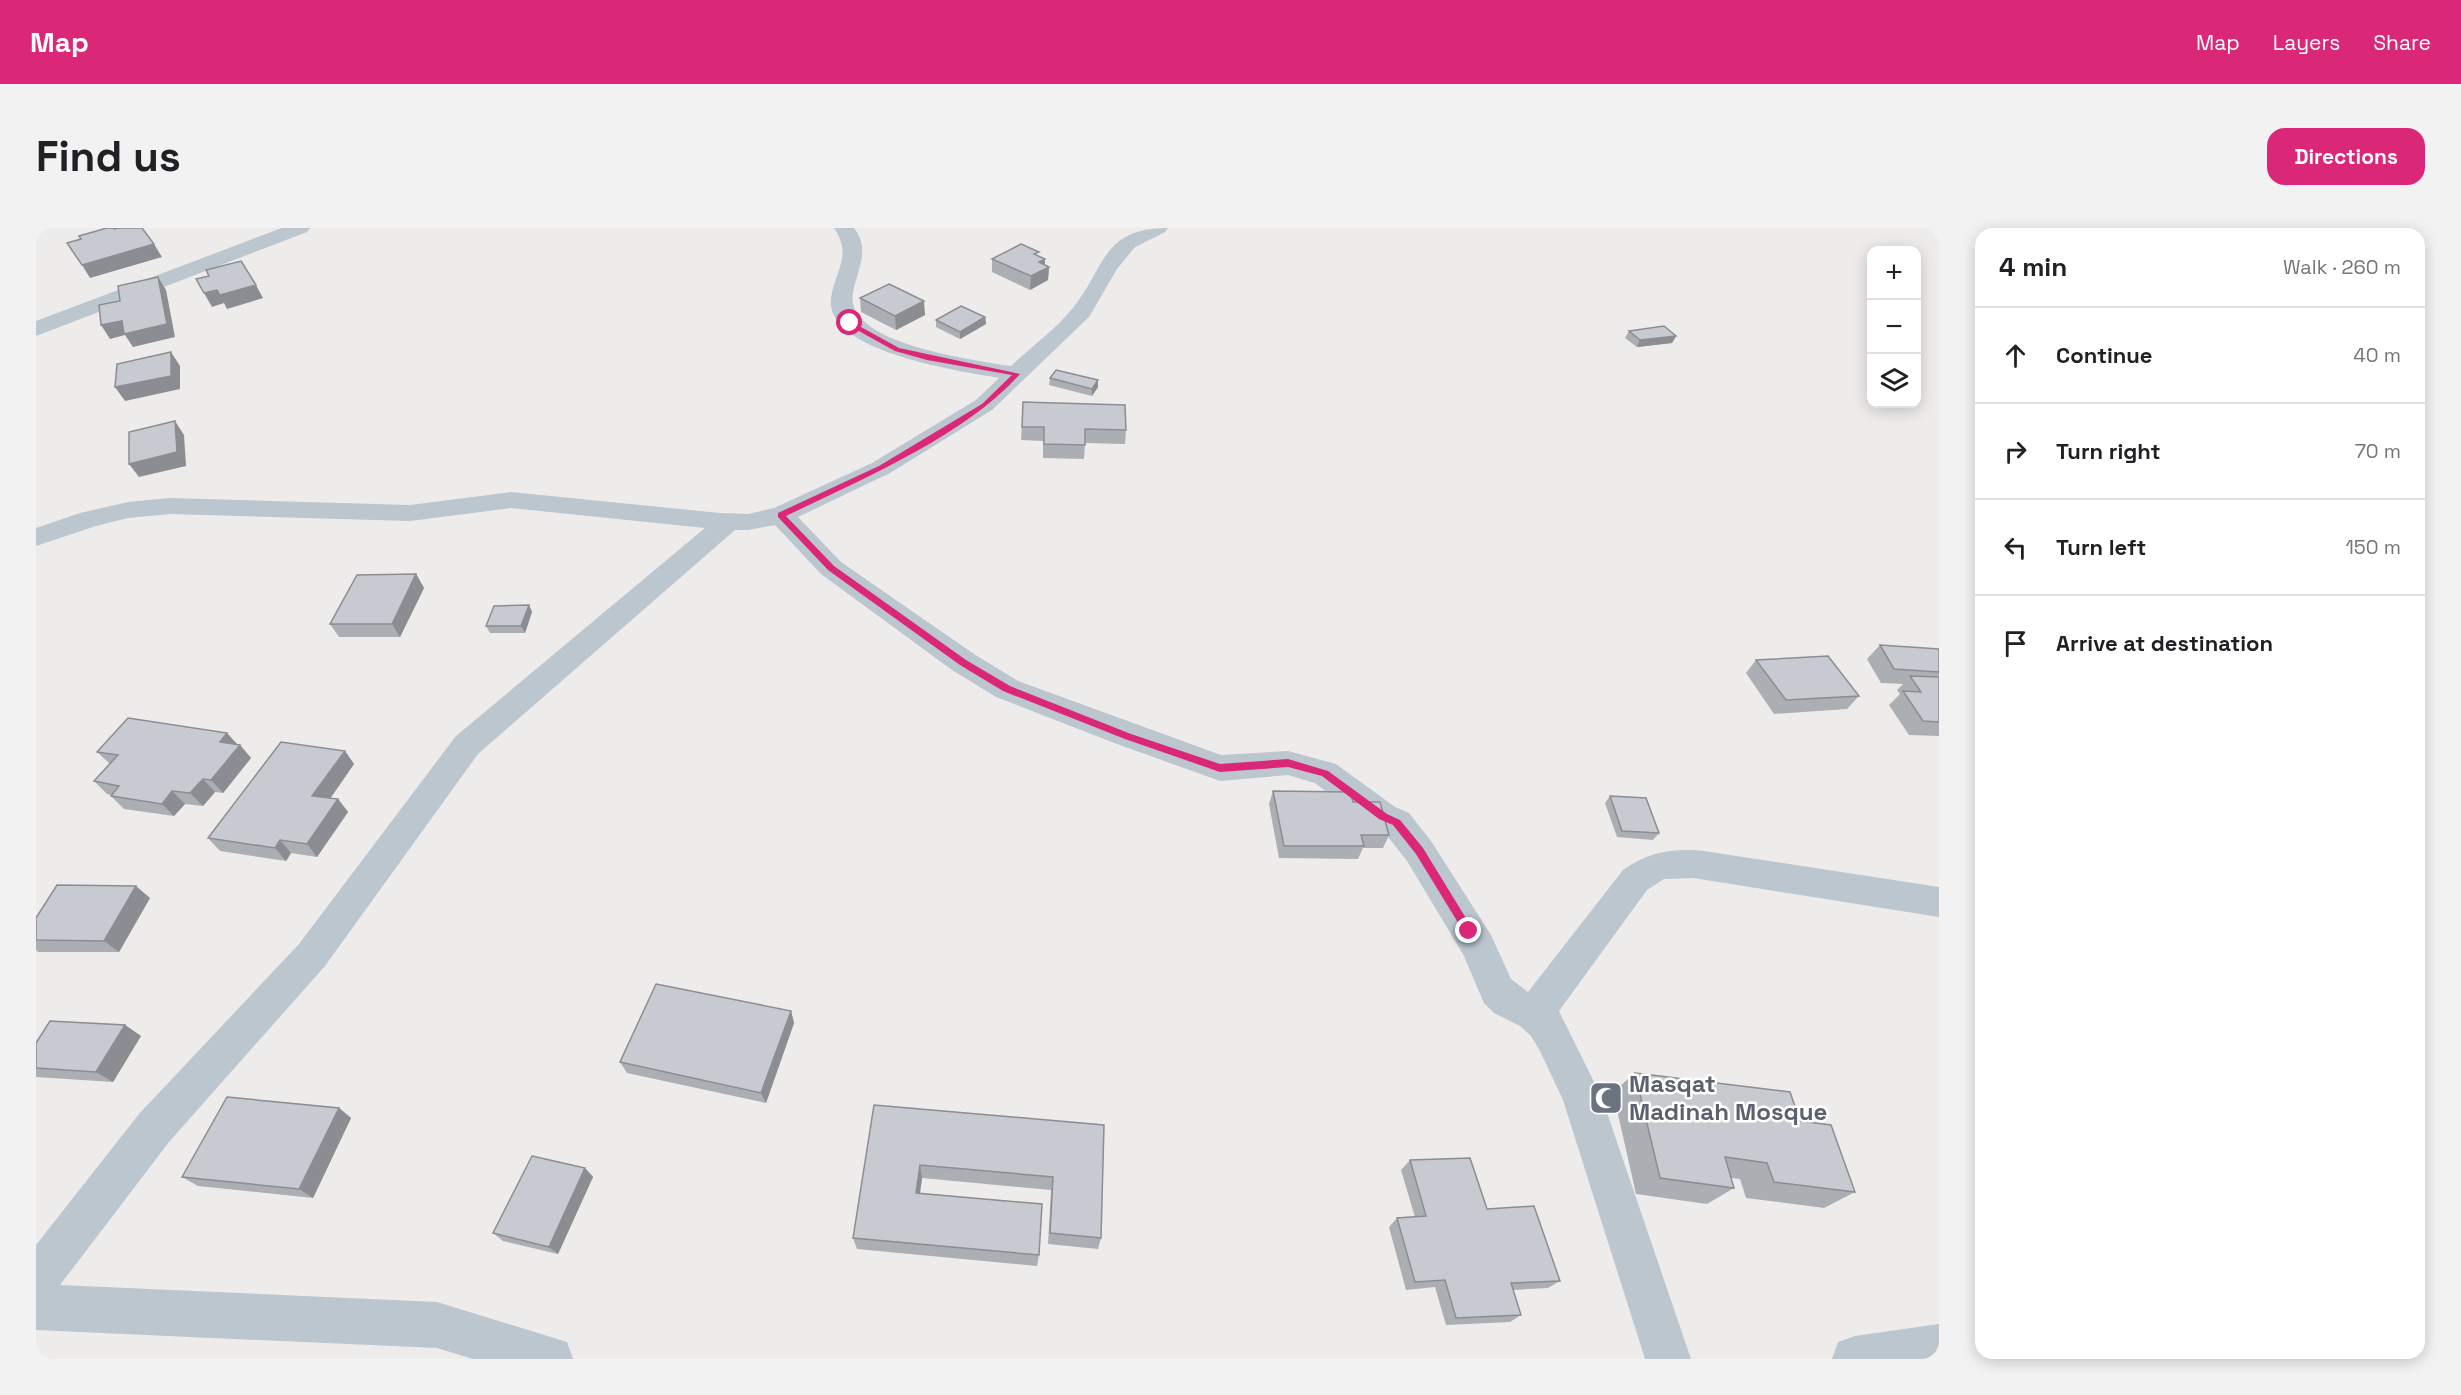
<!DOCTYPE html>
<html lang="en">
<head>
<meta charset="utf-8">
<style>
	body { margin:0; font-family:"Space Grotesk",sans-serif; background:#f2f2f2; color:#202124 }
	.controls { position:absolute; right:18px; top:18px; display:grid; overflow:hidden; border-radius:12px; box-shadow:0 3px 15px #0003 }
	.controls button { width:54px; height:54px; display:grid; place-items:center; padding:0; border:0; border-bottom:2px solid #e0e0e0; background:#fff; color:#202124; font:30px sans-serif }
	.stop { position:absolute; width:18px; height:18px; margin:-14px; border:4px solid #db2777; border-radius:50%; background:#fff }
	.stop.end { background:#db2777; border-color:#fff; box-shadow:0 2px 6px #0008 }
	.list { margin:0; padding:0; list-style:none }
	h2 { display:flex; justify-content:space-between; align-items:center; height:78px; margin:0; padding:0 24px; font-size:26px }
	h2 small { font-size:20px; font-weight:400; color:#757577 }
	.list li { display:grid; grid-template-columns:39px 1fr auto; gap:18px; align-items:center; box-sizing:border-box; height:96px; padding:0 24px; border-top:2px solid #e0e0e0 }
	.list b { display:block; font-size:22px; white-space:nowrap }
	.list em { font-size:20px; font-style:normal; color:#757577 }
	.icon { flex:none; width:33px; height:33px; fill:none; stroke:currentColor; stroke-width:2; stroke-linecap:round; stroke-linejoin:round }
	.map { position:relative; flex:none; width:1903px; height:1131px; overflow:hidden; border-radius:18px }
	header { display:flex; align-items:center; gap:36px; box-sizing:border-box; height:84px; padding:0 30px; background:#db2777; color:#fff }
	header strong { font-size:28px }
	nav { display:flex; gap:33px; margin-inline-start:auto; font-size:21px }
	.intro { display:flex; align-items:center; justify-content:space-between; box-sizing:border-box; height:144px; padding:0 36px }
	h1 { margin:0; font-size:42px }
	.button { padding:15px 27px; border-radius:18px; background:#db2777; color:#fff; font-size:21px; font-weight:700 }
	main { display:flex; gap:36px; padding:0 36px }
	aside { flex:1; background:#fff; border-radius:18px; box-shadow:0 3px 15px #0003 }
	.map>svg:first-child { display:block }
	.lines { fill:none; stroke-linecap:round; stroke-linejoin:round }
	.street { fill:#bbc6ce; fill-rule:evenodd }
	.wall { fill:#abaeb3 }
	.shaded-wall { fill:#8b8d92 }
	.building { fill:#c7cad0; stroke:#8b8d92; stroke-width:1.5 }
	.route { fill:#db2777 }
	.labels { text-anchor:middle; stroke-width:5; stroke-linejoin:round; paint-order:stroke }
	.near-worship-label { font-size:24px; font-weight:bold; fill:#5b616d; stroke:#fff; text-anchor:start }
</style>
</head>
<body>
<header>
<strong>Map</strong>
<nav><a>Map</a><a>Layers</a><a>Share</a></nav>
</header>
<div class="intro"><h1>Find us</h1><a class="button">Directions</a></div>
<main>
<div class="map">
<svg width="1903" height="1131" viewBox="0 0 1903 1131">
	<rect width="100%" height="100%" fill="#eeebeb"/>
	<g class="lines">
		<g class="street">
			<polygon points="246,0 274,0 271,4 0,108 0,93"/>
			<path d="M798 0H818C835 22 821 41 817 65 807 116 940 132 975 138 995 119 1019 102 1036 81 1070 40 1065 0 1132 0L1129 4 1099 19 1081 41 1053 89 956 182 854 245 762 289 805 334 938 426 982 453 1185 527 1252 523 1300 536 1359 579 1373 585 1395 613 1455 707 1475 751 1492 764 1587 642C1612 624 1637 620 1668 623L1903 659V689L1657 650 1628 651 1611 662 1523 783 1566 870 1655 1131H1609L1527 872 1504 823 1495 808 1484 798 1458 785 1448 775 1427 726 1371 633 1349 605 1335 597 1279 555 1252 547 1184 553 1081 516 960 469 916 442 785 346 739 297 712 302H699L442 526 289 738 133 914 24 1057 401 1074 531 1114 537 1131H437L401 1120 0 1102V1017L103 886 263 716 420 508 669 300 475 280 374 293 134 286 92 290 60 298 0 318V300L44 285 92 274 134 270 374 277 475 264 684 285 712 286 738 280 836 235 940 172 963 150C925 143 788 124 795 70 799 42 817 28 798 0Z"/>
			<polygon points="1903,1096 1903,1131 1796,1131 1802,1114 1819,1108"/>
		</g>
	</g>
	<g class="wall">
		<polygon points="1003,28 1009,31 1009,37 1013,39 1012,52 994,62 956,44 956,31"/>
		<polygon points="824,70 889,87 860,102 825,84"/>
		<polygon points="949,89 950,96 924,111 900,99 900,92"/>
		<polygon points="1593,103 1640,108 1636,115 1601,119 1589,110"/>
		<polygon points="1014,150 1062,152 1062,159 1056,168 1013,157"/>
		<polygon points="987,174 1090,202 1089,216 1049,215 1048,231 1007,230 1007,213 985,212"/>
		<polygon points="380,346 388,360 364,409 303,409 294,396"/>
		<polygon points="493,377 496,384 489,405 454,405 450,398"/>
		<polygon points="1844,417 1903,421 1903,508 1873,507 1853,477 1864,466 1861,462 1867,456 1845,455 1831,431"/>
		<polygon points="1720,432 1823,468 1811,481 1738,486 1710,445"/>
		<polygon points="201,516 204,517 215,530 187,565 179,564 167,578 149,576 138,588 88,581 75,568 75,567 71,566 58,553 74,536 61,524"/>
		<polygon points="309,523 318,536 294,570 302,571 312,584 281,629 255,625 250,633 184,623 172,610"/>
		<polygon points="1237,563 1317,574 1353,607 1347,620 1327,620 1322,631 1243,630 1233,576"/>
		<polygon points="1574,568 1623,605 1617,612 1581,609 1569,575"/>
		<polygon points="114,670 83,724 2,724 0,722 0,690"/>
		<polygon points="755,783 758,795 730,875 591,845 584,834"/>
		<polygon points="89,797 105,808 77,854 0,849 0,815"/>
		<polygon points="1599,845 1764,893 1819,964 1788,980 1710,970 1704,951 1695,950 1698,960 1671,976 1600,966 1577,864"/>
		<polygon points="838,877 1068,897 1065,1010 1062,1021 1012,1016 1015,962 886,950 884,966 1003,1027 1001,1038 821,1021 817,1010"/>
		<polygon points="303,880 315,890 277,970 162,958 146,949"/>
		<polygon points="1374,932 1451,981 1524,1053 1512,1060 1477,1062 1485,1087 1474,1094 1410,1097 1399,1059 1370,1062 1353,999 1361,990 1379,989 1365,942"/>
		<polygon points="549,940 557,949 522,1026 467,1013 457,1005"/>
	</g>
	<g class="shaded-wall">
		<polygon points="118,16 126,29 54,50 46,37"/>
		<polygon points="1009,31 1009,41 1013,39 1012,52 994,62 995,48 1003,34"/>
		<polygon points="122,49 130,62 139,109 97,119 89,107 74,111 65,97 86,93"/>
		<polygon points="220,57 227,70 191,81 188,75 176,79 168,65 181,62"/>
		<polygon points="888,73 889,87 860,102 859,88"/>
		<polygon points="949,89 950,96 924,111 924,104"/>
		<polygon points="1640,108 1636,115 1601,119 1604,112"/>
		<polygon points="135,124 144,138 144,161 89,173 79,159"/>
		<polygon points="1062,152 1062,159 1056,168 1056,161"/>
		<polygon points="139,193 148,207 150,238 103,249 93,236"/>
		<polygon points="380,346 388,360 364,409 356,396"/>
		<polygon points="493,377 496,384 489,405 485,398"/>
		<polygon points="191,505 203,518 184,514"/>
		<polygon points="204,517 215,530 187,565 175,552"/>
		<polygon points="309,523 318,536 287,581 276,568"/>
		<polygon points="167,551 179,564 167,578 154,565"/>
		<polygon points="136,563 149,576 138,588 126,576"/>
		<polygon points="302,571 312,584 281,629 271,616"/>
		<polygon points="244,612 255,625 250,633 239,620"/>
		<polygon points="100,658 114,670 83,724 68,713"/>
		<polygon points="755,783 758,795 730,875 725,865"/>
		<polygon points="89,797 105,808 77,854 60,844"/>
		<polygon points="303,880 315,890 277,970 263,961"/>
		<polygon points="884,937 886,950 882,978 880,965"/>
		<polygon points="549,940 557,949 522,1026 513,1019"/>
	</g>
	<g class="building">
		<polygon points="71,0 78,0 78,1 83,0 106,0 118,16 46,37 31,15 45,11 43,8"/>
		<polygon points="985,16 1003,24 998,26 1009,31 1003,34 1013,39 995,48 956,31"/>
		<polygon points="205,33 220,57 184,67 181,62 168,65 160,51 173,48 170,42"/>
		<polygon points="122,49 131,96 88,106 86,93 65,97 63,77 84,73 82,58"/>
		<polygon points="853,56 888,73 859,88 824,70"/>
		<polygon points="925,78 949,89 924,104 900,92"/>
		<polygon points="1628,98 1640,108 1604,112 1593,103"/>
		<polygon points="135,124 135,148 79,159 81,136"/>
		<polygon points="1020,142 1062,152 1056,161 1014,150"/>
		<polygon points="987,174 1089,177 1090,202 1049,201 1049,217 1008,216 1008,199 986,199"/>
		<polygon points="139,193 141,224 93,236 93,204"/>
		<polygon points="380,346 356,396 294,396 321,347"/>
		<polygon points="493,377 485,398 450,398 458,378"/>
		<polygon points="1844,417 1903,421 1903,444 1858,441"/>
		<polygon points="1792,428 1823,468 1750,472 1720,432"/>
		<polygon points="1874,448 1903,449 1903,494 1887,493 1867,463 1885,464"/>
		<polygon points="92,490 191,505 184,514 204,517 175,552 167,551 154,565 136,563 126,576 75,568 83,558 58,553 82,527 61,524"/>
		<polygon points="245,514 309,523 276,568 302,571 271,616 244,612 239,620 172,610"/>
		<polygon points="1237,563 1314,564 1317,574 1344,574 1353,607 1325,607 1328,618 1248,618"/>
		<polygon points="1574,568 1610,570 1623,605 1586,603"/>
		<polygon points="21,657 100,658 68,713 0,712 0,690"/>
		<polygon points="620,756 755,783 725,865 584,834"/>
		<polygon points="14,793 89,797 60,844 0,840 0,815"/>
		<polygon points="1599,845 1754,864 1764,893 1795,897 1819,964 1738,954 1731,935 1689,929 1698,960 1624,950"/>
		<polygon points="191,869 303,880 263,961 146,949"/>
		<polygon points="838,877 1068,897 1065,1010 1014,1005 1017,949 884,937 880,965 1006,976 1003,1027 817,1010"/>
		<polygon points="496,928 549,940 513,1019 457,1005"/>
		<polygon points="1434,930 1451,981 1498,978 1524,1053 1475,1055 1485,1087 1420,1090 1409,1052 1379,1054 1361,990 1390,988 1374,932"/>
	</g>
	<path class="route" d="M814 93 863 120 984 146C929 208 824 252 750 288L798 338 930 432 974 458 1095 506 1184 536 1252 531 1292 543 1351 586 1364 592 1387 620 1436 700V706H1429L1380 626 1357 597 1343 591 1286 548 1252 539 1184 544 1089 511 967 463 924 437 792 342 742 289V285L843 238 946 176 976 147 891 132 859 123 812 97Z"/>
	<defs>
		<g id="mosque-square" transform="scale(1.725)"><rect x="-9" y="-9" width="18" height="18" rx="4" fill="#6b7280" stroke="#fff"/><path d="M3.5-4.9A6 6 0 1 0 3.5 4.9A5 5 0 1 1 3.5-4.9Z" fill="#fff"/></g>
	</defs>
	<g fill-rule="evenodd">
		<use href="#mosque-square" x="1570" y="870"/>
	</g>
	<g class="labels">
		<g class="near-worship-label">
			<text x="1593" y="864">Masqat<tspan x="1593" dy="28">Madinah Mosque</tspan></text>
		</g>
	</g>
</svg>
<div class="controls">
<button>+</button>
<button>−</button>
<button><svg class="icon" aria-label="layers" viewBox="0 0 24 24"><path d="M12 4l9 5-9 5-9-5zM3 14l9 5 9-5"/></svg></button>
</div>
<div class="stop" style="left:814px;top:95px"></div>
<div class="stop end" style="left:1433px;top:703px"></div>
</div>
<aside>
<h2>4 min<small>Walk · 260 m</small></h2>
<ul class="list">
<li><svg class="icon" aria-label="ahead" viewBox="0 0 24 24"><path d="M12 20V5M6 11l6-6 6 6"/></svg><div><b>Continue</b></div><em>40 m</em></li>
<li><svg class="icon" aria-label="right" viewBox="0 0 24 24"><path d="M7 20v-9h11M14 6l5 5-5 5"/></svg><div><b>Turn right</b></div><em>70 m</em></li>
<li><svg class="icon" aria-label="left" viewBox="0 0 24 24"><path d="M17 20v-9H6M10 6l-5 5 5 5"/></svg><div><b>Turn left</b></div><em>150 m</em></li>
<li><svg class="icon" aria-label="arrive" viewBox="0 0 24 24"><path d="M6 21V4h12l-3 4 3 4H6"/></svg><div><b>Arrive at destination</b></div></li>
</ul>
</aside>
</main>
</body>
</html>
